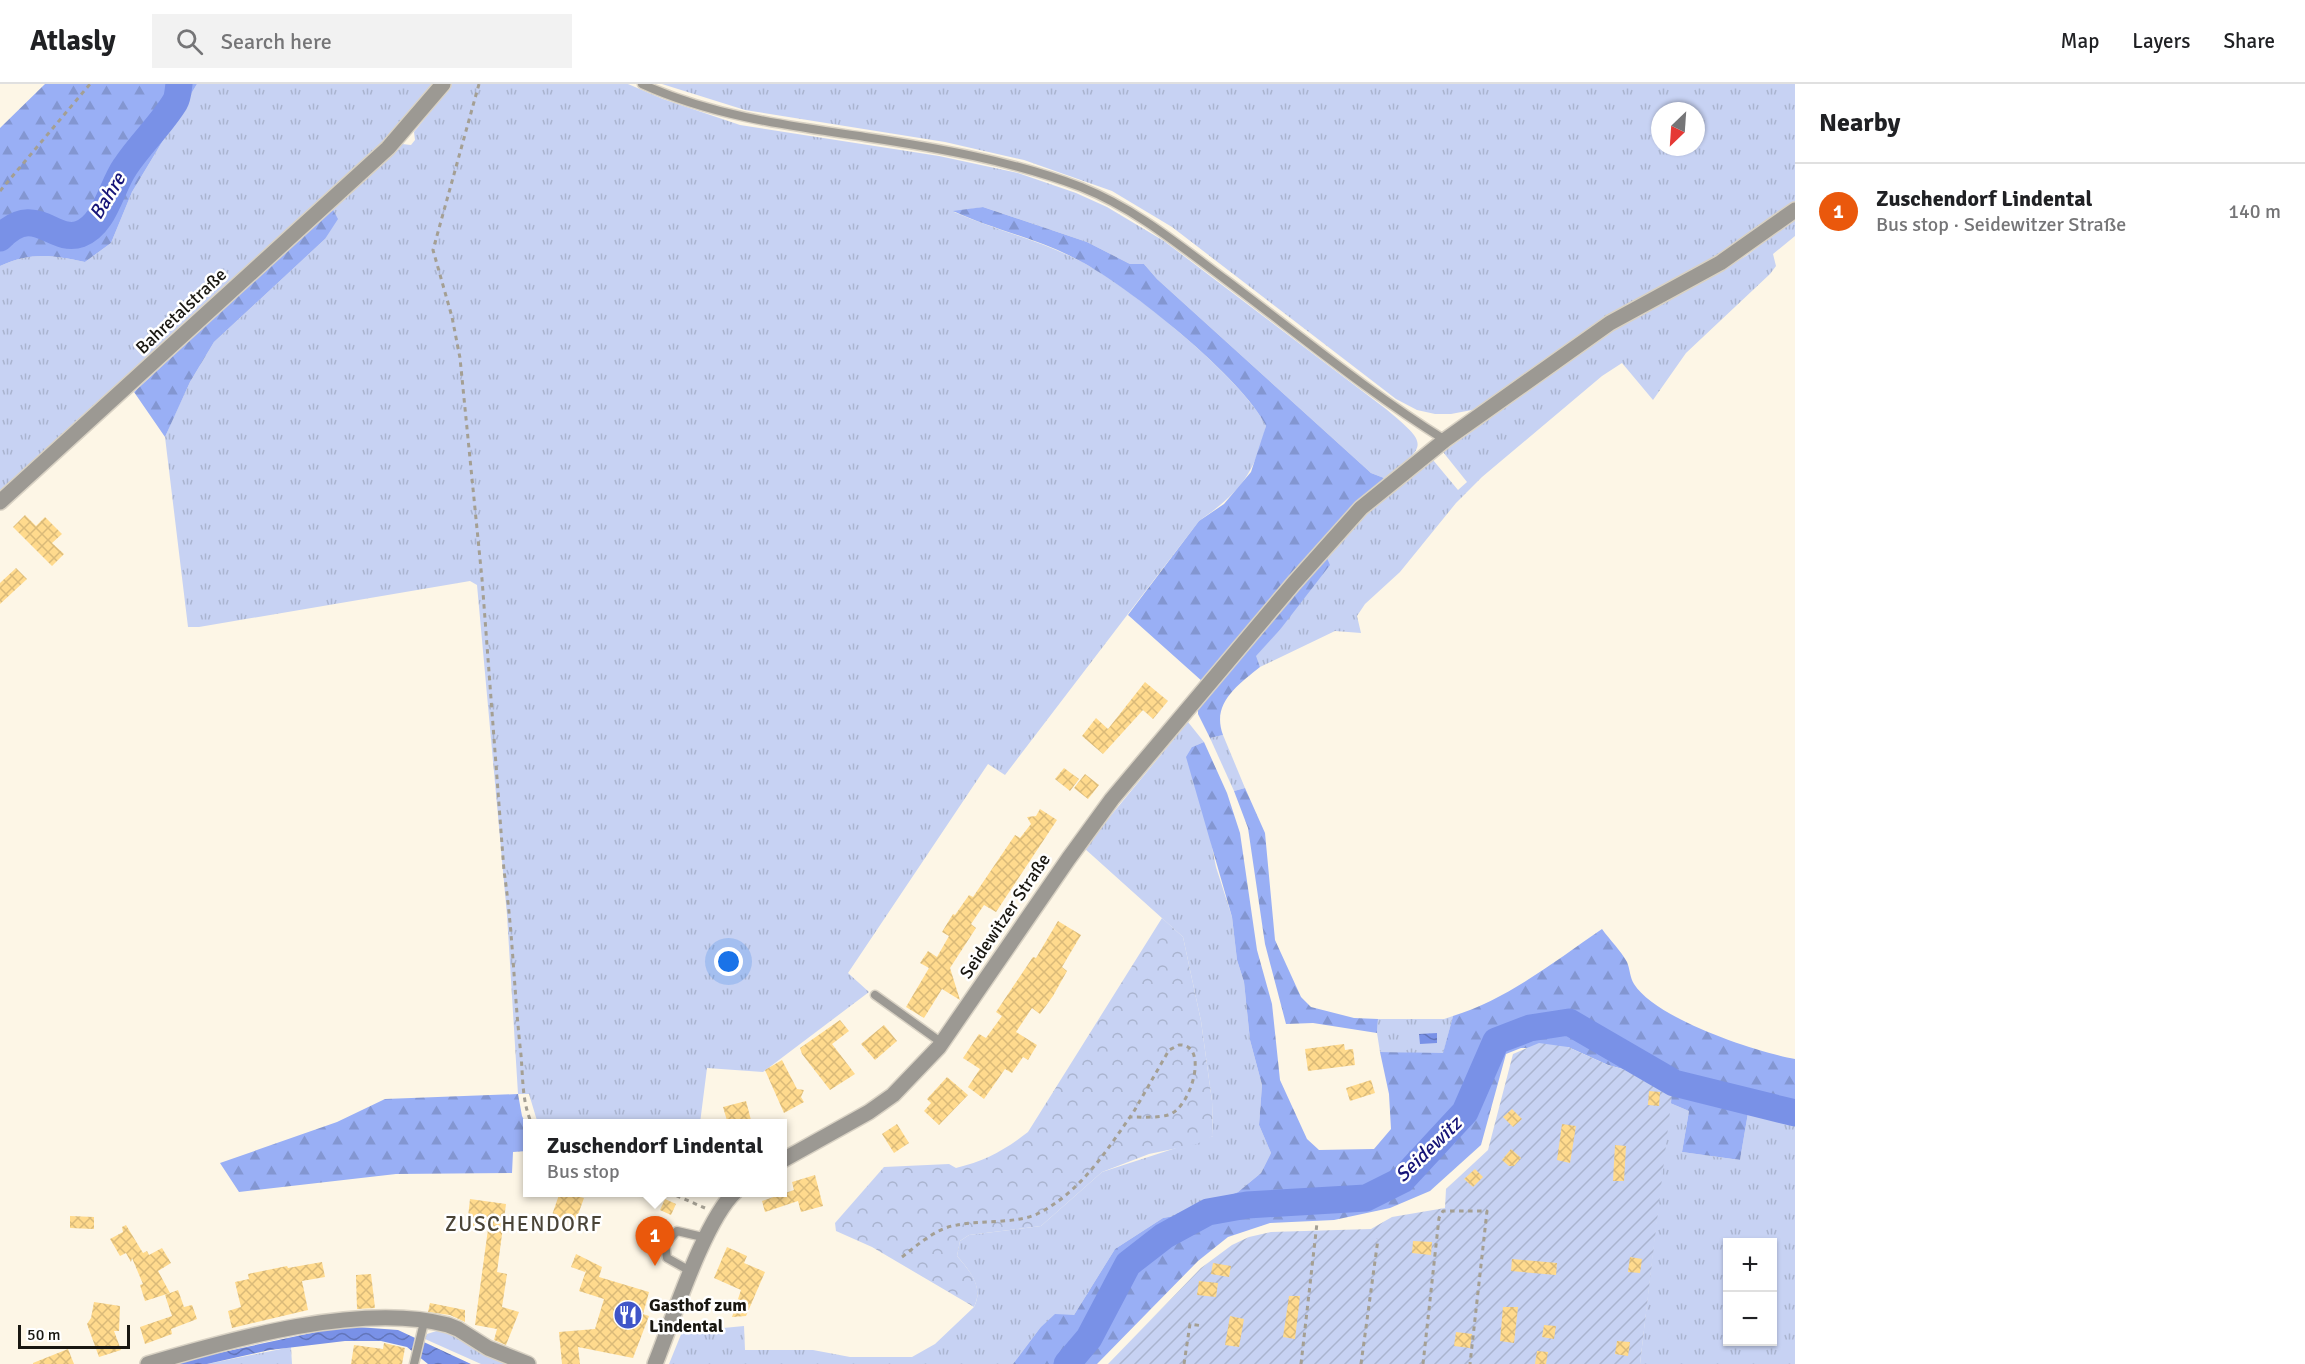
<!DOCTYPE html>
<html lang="en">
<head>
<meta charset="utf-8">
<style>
	body { margin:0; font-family:Signika,sans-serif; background:#f2f2f2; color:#202124 }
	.controls { position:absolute; right:18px; bottom:18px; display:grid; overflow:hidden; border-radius:0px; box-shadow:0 2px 4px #0004 }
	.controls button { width:54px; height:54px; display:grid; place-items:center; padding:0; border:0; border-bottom:2px solid #e0e0e0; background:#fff; color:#202124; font:30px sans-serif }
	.compass { position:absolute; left:1651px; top:18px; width:54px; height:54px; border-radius:50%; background:#fff; box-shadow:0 2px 4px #0004; rotate:205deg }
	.scale { position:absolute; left:18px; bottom:15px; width:112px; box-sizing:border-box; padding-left:6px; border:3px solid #191711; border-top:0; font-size:16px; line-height:21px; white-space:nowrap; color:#191711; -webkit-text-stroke:4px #fff; paint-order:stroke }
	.you { position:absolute; left:729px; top:878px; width:21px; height:21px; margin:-15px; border:4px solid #fff; border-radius:50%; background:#1a73e8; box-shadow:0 0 0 9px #1a73e833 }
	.badge { display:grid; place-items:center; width:39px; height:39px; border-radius:50%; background:#ea580c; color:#fff; font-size:20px; font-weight:700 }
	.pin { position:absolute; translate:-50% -50px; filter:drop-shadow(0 2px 3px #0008) }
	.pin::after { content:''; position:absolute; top:32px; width:21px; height:18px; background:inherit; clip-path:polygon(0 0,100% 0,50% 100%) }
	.popup { position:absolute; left:523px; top:1035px; width:264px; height:78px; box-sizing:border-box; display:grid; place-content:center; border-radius:0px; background:#fff; filter:drop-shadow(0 2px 4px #0005); font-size:20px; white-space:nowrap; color:#757577 }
	.popup b { font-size:22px; color:#202124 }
	.popup::after { content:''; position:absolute; left:50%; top:100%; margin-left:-12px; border:12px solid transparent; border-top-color:#fff }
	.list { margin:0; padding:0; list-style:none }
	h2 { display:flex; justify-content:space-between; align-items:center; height:78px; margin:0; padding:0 24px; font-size:26px }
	h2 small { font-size:20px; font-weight:400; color:#757577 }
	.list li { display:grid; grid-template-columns:39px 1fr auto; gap:18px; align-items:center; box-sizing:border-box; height:96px; padding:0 24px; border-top:2px solid #e0e0e0 }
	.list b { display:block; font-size:22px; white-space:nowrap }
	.list p { margin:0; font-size:20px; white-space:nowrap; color:#757577 }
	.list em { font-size:20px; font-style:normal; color:#757577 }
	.icon { flex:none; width:33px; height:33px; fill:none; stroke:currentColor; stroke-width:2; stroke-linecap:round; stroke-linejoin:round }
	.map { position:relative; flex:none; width:1795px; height:1280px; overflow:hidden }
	header { display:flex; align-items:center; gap:36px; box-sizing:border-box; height:84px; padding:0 30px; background:#fff; border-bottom:2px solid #e0e0e0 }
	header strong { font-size:28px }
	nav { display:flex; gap:33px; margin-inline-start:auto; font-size:21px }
	.search { width:420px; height:54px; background:#f2f2f2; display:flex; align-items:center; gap:15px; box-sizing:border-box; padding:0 21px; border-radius:0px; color:#757577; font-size:22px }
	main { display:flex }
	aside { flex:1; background:#fff }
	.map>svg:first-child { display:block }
	.grass { fill:url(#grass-tufts); fill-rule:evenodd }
	.forest { fill:url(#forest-firs) }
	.park { fill:url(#park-crowns) }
	.garden { fill:url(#garden-furrows) }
	.water { fill:url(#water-waves) }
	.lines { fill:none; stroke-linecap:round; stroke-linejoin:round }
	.river { stroke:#7991e7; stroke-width:27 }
	.building { fill:url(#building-cross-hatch) }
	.service-casing { stroke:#d9d2c4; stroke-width:11 }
	.minor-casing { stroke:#d9d2c4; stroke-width:18 }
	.tertiary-casing { stroke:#d9d2c4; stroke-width:18 }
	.path { stroke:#a49f93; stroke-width:3; stroke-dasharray:4.5 4.5; stroke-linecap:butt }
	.service { stroke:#9c9993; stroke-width:8 }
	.minor { stroke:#9c9993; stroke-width:15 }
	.tertiary { stroke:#9c9993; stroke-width:15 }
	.labels { text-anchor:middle; stroke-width:5; stroke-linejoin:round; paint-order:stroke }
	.street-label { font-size:18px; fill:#191711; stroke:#fff }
	.poi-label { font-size:18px; font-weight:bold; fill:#191711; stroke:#fff; text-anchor:start }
	.water-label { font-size:20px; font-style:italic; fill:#151377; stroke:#fff }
	.quarter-label { font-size:21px; letter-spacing:1.5px; fill:#4a4437; stroke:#fff }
</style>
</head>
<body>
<header>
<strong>Atlasly</strong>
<div class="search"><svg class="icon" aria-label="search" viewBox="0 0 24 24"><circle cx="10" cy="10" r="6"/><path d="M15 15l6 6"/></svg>Search here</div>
<nav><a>Map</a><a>Layers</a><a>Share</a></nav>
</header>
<main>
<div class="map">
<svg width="1795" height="1280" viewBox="0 0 1795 1280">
	<defs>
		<pattern id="grass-tufts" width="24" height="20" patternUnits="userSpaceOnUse" patternTransform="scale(1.5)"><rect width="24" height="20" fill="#c7d2f3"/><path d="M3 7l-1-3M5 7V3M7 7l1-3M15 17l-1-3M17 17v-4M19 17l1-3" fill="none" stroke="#aab4cf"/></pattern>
		<pattern id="forest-firs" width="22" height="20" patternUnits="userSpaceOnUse" patternTransform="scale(1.5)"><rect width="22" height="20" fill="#99aff5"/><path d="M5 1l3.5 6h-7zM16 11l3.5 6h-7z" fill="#8396d1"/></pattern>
		<pattern id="park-crowns" width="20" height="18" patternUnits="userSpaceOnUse" patternTransform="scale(1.5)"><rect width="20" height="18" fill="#c7d2f3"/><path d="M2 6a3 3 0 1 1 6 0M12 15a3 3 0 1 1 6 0" fill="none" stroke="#aab4cf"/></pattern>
		<pattern id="garden-furrows" width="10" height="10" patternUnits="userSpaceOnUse" patternTransform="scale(1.5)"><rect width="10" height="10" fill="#c7d2f3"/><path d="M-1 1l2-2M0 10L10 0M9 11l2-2" fill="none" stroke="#aab4cf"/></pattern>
		<pattern id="water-waves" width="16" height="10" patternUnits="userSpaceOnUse" patternTransform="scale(1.5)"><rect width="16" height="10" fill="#7991e7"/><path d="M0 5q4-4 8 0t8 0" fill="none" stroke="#6275ba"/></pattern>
		<pattern id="building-cross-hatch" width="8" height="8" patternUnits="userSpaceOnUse" patternTransform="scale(1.5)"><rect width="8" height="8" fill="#ffda8d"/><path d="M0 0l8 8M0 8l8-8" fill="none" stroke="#daba79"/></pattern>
	</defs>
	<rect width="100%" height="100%" fill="#fdf6e6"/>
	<g class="grass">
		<path d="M197 0H434L384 58 0 409V182C32 168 51 171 85 178L111 159 132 108Z"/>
		<path d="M452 0H628L663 15 740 41 939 72 1018 89 1076 109 1107 123 1164 157 1386 325C1429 361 1428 361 1384 394L1371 389 1157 195 1144 180H1130L1087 158 983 123 954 128C995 146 1039 156 1078 176 1126 199 1244 296 1266 342 1254 391 1240 408 1199 437L1005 691 988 680 848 889 869 908 763 988 707 984 700 1039 538 1040 529 1010H518L507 831 477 501 470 497 199 543H188L165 353 172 337 190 298 214 258 325 155 332 124 402 60 411 61 415 56 414 48Z"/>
		<path d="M662 0H1795V119L1737 161 1606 232 1477 325 1451 330H1435L1417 326 1396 315 1172 143 1112 107 1024 76 945 58 745 26ZM1660 27H1696V63H1660Z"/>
		<polygon points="1795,134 1795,152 1773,170 1776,182 1770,190 1686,269 1653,316 1622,279 1602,292 1482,393 1456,419 1400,488 1365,520 1357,532 1361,549 1335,547 1260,583 1255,572 1279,547 1326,472 1363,430 1433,376 1458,406 1467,398 1443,368 1614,246 1746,172"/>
		<path d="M1188 638 1204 658 1192 663 1216 783 1232 833 1237 876 1244 898 1250 956 1262 1001 1259 1041 1271 1069 1261 1089 1238 1108 1185 1130 1163 1134 1115 1165 1074 1231 1040 1244 1013 1280H669L682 1248 744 1242 745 1266H813L850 1273H912L935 1260 974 1223C984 1204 970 1187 957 1172L960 1157 969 1151 1041 1142 1102 1088 1213 1052 1212 1017 1201 937 1183 853 1084 764Z"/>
		<polygon points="1223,651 1245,704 1234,707 1210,654"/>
		<polygon points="1453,932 1443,970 1380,968 1377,949 1378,935 1444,935"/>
		<path d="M1670 1019 1689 1027 1682 1068 1740 1076 1749 1023 1795 1037V1280H1640ZM1728 1158H1772V1258H1728Z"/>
		<polygon points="446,1244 456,1251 513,1280 481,1280 425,1255 427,1250"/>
		<polygon points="291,1263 292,1280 207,1280"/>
	</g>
	<g class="forest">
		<path d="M45 0H197L132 108 111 159 85 178C51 171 32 168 0 182V44Z"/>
		<path d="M983 123 1087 158 1130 180H1144L1157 195 1371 389 1384 394 1203 598 1128 531 1199 437 1224 420 1251 388 1266 342C1243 294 1129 203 1080 177 1040 155 994 146 953 127Z"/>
		<polygon points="332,124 338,135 325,155 214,258 190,298 165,353 134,308"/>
		<path d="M1326 472 1330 481 1279 547 1256 572 1260 583C1238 601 1211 619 1223 651L1210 654 1198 630V624Z"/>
		<path d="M1204 658 1227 709 1240 749 1257 866 1272 920 1280 996 1307 1055 1319 1066 1374 1065 1391 1045 1389 1010 1380 968 1443 969 1453 932C1508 915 1555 877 1602 845 1610 856 1621 867 1627 878 1630 885 1630 894 1634 900 1656 935 1756 968 1795 975V1037L1749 1023 1740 1076 1682 1068 1689 1027 1670 1019 1672 1002 1648 992 1608 981 1568 963 1521 964 1506 970 1481 1061 1430 1107 1390 1124 1334 1136 1270 1139 1228 1153 1198 1177 1097 1280H1013L1040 1244 1055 1230 1074 1231 1115 1165 1163 1134 1185 1130 1238 1108 1261 1089 1271 1069 1259 1041 1262 1001 1250 956 1244 898 1237 876 1232 833 1186 673 1192 663Z"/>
		<polygon points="1245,704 1265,749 1275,856 1301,913 1311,923 1354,934 1378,935 1377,949 1313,939 1286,940 1265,860 1248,744 1234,707"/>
		<polygon points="518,1010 522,1032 527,1042 527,1067 513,1068 512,1089 396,1090 239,1108 220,1079 337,1038 385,1015"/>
	</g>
	<path class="park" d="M1162 834 1183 853 1201 937 1212 1017 1213 1052 1197 1060 1149 1070 1102 1088 1041 1142 969 1151 960 1157 957 1172C970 1187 984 1203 974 1223L872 1163 836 1147 835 1139 884 1083 949 1080 956 1084C985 1077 1005 1066 1028 1048Z"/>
	<polygon class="garden" points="1539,959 1568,963 1608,981 1648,992 1673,1002 1640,1280 1108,1280 1201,1184 1232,1161 1249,1153 1271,1148 1371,1145 1392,1133 1445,1124 1446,1105 1488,1066 1513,970"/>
	<g class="water">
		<polygon points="1437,949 1437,959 1420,960 1419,950"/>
		<polygon points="344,1242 398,1246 471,1280 428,1280 407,1263 381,1257 345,1257 270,1266 207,1280 167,1280"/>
	</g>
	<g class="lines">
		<g class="river">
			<path d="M0 154C35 117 53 160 80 150 105 141 111 103 125 83 140 60 161 41 175 18 178 13 178 6 179 0"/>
			<polyline points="1067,1280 1089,1254 1128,1180 1164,1152 1208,1128 1247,1121 1366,1114 1402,1096 1465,1028 1496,957 1530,944 1569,938 1674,999 1795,1029"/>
		</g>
	</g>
	<g class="building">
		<polygon points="25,431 36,442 45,433 62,450 52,459 64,470 52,482 13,443"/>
		<polygon points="16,484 27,495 0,520 0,499"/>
		<polygon points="1145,598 1168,617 1153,635 1143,626 1103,670 1082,652 1096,634 1108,645"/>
		<polygon points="1064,684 1079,695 1070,707 1055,695"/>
		<polygon points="1085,690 1099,701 1088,715 1074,704"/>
		<polygon points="1040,725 1057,736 996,828 984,821 971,840 976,844 950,884 960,916 942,905 924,934 906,923 929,884 920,879 928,867 937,873 949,852 942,848 953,830 955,831 969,811 973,813 1015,751 1020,754 1031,740 1027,733 1036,732"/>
		<polygon points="1058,837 1081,851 1062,883 1067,887 1053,912 1040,930 1032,924 1016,948 1037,961 1028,976 1023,973 1012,989 1005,985 984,1015 968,1003 980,985 963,974 979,950 986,954 1002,932 996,928 1033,873 1036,874"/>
		<polygon points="840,936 849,947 832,960 855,990 830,1006 802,970 800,964"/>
		<polygon points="884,941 897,957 875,976 861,960"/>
		<polygon points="1344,960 1345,966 1353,965 1355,981 1308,987 1305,965"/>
		<polygon points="782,976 797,1005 804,1006 801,1013 804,1018 784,1029 765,986"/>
		<polygon points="947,993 968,1011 939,1041 924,1027 931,1019 927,1015"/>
		<polygon points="1371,996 1375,1009 1350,1017 1346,1004"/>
		<polygon points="1649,1007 1660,1008 1659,1022 1648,1021"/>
		<polygon points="746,1017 752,1040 728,1040 723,1023"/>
		<polygon points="1512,1025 1522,1035 1513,1043 1503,1033"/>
		<polygon points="897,1040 909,1059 894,1069 882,1050"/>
		<polygon points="1562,1040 1576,1042 1570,1079 1557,1076"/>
		<polygon points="1615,1061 1626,1062 1624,1097 1613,1097"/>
		<polygon points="1511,1065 1521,1074 1514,1082 1509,1082 1502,1076"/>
		<polygon points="1475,1085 1483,1093 1473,1103 1464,1095"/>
		<polygon points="815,1091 823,1122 801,1128 798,1117 765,1128 762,1117 794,1106 792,1098"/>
		<polygon points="560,1108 584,1114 575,1139 552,1131"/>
		<polygon points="470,1115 506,1120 497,1188 507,1190 502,1223 519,1228 506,1261 494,1256 497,1245 475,1241 488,1145 467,1142"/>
		<polygon points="665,1115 676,1120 671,1131 660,1126"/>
		<polygon points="70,1132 94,1133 94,1145 70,1144"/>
		<polygon points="126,1141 143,1169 147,1167 149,1171 162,1164 171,1179 158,1187 170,1209 145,1217 140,1201 143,1200 132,1174 131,1178 126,1169 120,1172 110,1155 123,1148 122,1143"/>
		<polygon points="1413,1157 1432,1158 1431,1171 1412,1169"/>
		<polygon points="727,1163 747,1172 744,1179 765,1188 746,1232 732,1233 741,1206 714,1194"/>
		<polygon points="576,1170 602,1183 599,1193 649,1208 643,1230 649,1232 633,1274 578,1263 580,1280 562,1280 559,1248 595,1245 604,1215 579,1207 587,1184 585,1188 571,1183"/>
		<polygon points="1630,1173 1642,1175 1640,1189 1628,1188"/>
		<polygon points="1512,1175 1557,1179 1556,1191 1511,1187"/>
		<polygon points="322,1178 325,1193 302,1197 308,1226 232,1244 228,1227 241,1223 235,1198 249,1195 248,1190 287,1182 288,1184"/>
		<polygon points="1213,1179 1231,1182 1229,1193 1211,1190"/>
		<polygon points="371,1190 375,1224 357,1225 356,1191"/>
		<polygon points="1199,1197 1218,1199 1216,1213 1197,1211"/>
		<polygon points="178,1206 184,1223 192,1221 197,1235 171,1245 172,1250 145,1260 140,1243 172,1232 165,1211"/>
		<polygon points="1289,1212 1300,1212 1295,1255 1283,1253"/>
		<polygon points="94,1218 120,1222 119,1247 114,1247 121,1266 99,1273 87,1240 91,1234"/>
		<polygon points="430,1219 465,1226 465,1238 450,1231 428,1228"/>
		<polygon points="1503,1223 1518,1223 1514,1259 1500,1257"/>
		<polygon points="1230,1232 1244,1235 1239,1263 1225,1261"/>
		<polygon points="1544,1241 1556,1242 1554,1255 1542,1253"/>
		<polygon points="1456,1248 1472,1250 1470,1264 1454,1262"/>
		<polygon points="1617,1257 1630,1258 1628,1272 1615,1270"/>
		<polygon points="384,1259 405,1264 402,1280 351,1280 354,1261 383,1265"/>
		<polygon points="68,1265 74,1280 33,1280 33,1279"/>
		<polygon points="1537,1267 1548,1268 1546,1280 1535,1280"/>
	</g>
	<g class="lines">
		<g class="service-casing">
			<g id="service">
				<path d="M642 0C712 32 790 42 865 53 938 64 1013 77 1081 103 1136 125 1179 161 1226 196 1298 250 1368 308 1445 356"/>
				<polyline points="875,911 942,959"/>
				<polyline points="692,1188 667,1174 665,1160 677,1147 707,1154"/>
				<polyline points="414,1280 424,1238"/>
			</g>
		</g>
		<g class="minor-casing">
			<path id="minor" d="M148 1280C232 1255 362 1218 448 1241L458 1245 488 1264 528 1280"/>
		</g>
		<g class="tertiary-casing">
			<g id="tertiary">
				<polyline points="0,418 388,64 443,0"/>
				<polyline points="783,1076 869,1028 893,1011 939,963 1069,774 1112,715 1294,499 1361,424 1445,356 1610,239 1720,179 1795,126"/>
				<path d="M655 1280C672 1238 704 1137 735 1108"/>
			</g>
		</g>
		<g class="path">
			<path d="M479 0 433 166 452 233 460 274 482 495 504 787C513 848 514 910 521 971 523 994 522 1019 532 1040"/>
			<polyline points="0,107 90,0"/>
			<polyline points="668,1108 705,1124"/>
			<path d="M902 1173C919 1160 936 1144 957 1141 980 1136 1019 1140 1039 1129 1080 1108 1105 1069 1130 1033L1133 1029 1169 966 1179 961C1210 959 1191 1025 1168 1031 1157 1034 1142 1033 1130 1033"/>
			<polyline points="1184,1280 1190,1240 1203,1242"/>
			<polyline points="1301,1280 1317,1139"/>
			<polyline points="1361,1280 1378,1155"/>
			<polyline points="1423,1280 1439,1134 1443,1127 1487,1127 1470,1280"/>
		</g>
		<use href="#service" class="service"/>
		<use href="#minor" class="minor"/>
		<use href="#tertiary" class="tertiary"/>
	</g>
	<defs>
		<g id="restaurant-disc" transform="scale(1.5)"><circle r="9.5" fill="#4055c8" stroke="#fff"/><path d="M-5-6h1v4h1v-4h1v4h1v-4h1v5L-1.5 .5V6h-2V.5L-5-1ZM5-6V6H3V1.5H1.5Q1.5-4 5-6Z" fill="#fff"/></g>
	</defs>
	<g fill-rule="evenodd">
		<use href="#restaurant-disc" x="628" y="1231"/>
	</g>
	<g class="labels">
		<g class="street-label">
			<text transform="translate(181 227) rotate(-43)" y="6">Bahretalstraße</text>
			<text transform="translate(1005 832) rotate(-56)" y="6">Seidewitzer Straße</text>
		</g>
		<g class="poi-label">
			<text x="649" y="1227">Gasthof zum<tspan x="649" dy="21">Lindental</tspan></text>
		</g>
		<g class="water-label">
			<text transform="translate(107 112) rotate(-59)" y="7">Bahre</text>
			<text transform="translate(1428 1065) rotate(-44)" y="7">Seidewitz</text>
		</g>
		<g class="quarter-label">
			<text x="524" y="1147">ZUSCHENDORF</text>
		</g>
	</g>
</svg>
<div class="controls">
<button>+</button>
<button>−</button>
</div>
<svg class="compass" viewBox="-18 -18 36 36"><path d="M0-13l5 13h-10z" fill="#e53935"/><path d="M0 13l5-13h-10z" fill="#757577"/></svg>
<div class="scale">50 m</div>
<div class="you"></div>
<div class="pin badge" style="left:655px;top:1182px">1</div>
<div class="popup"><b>Zuschendorf Lindental</b>Bus stop</div>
</div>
<aside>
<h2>Nearby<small></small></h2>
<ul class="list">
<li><span class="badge">1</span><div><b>Zuschendorf Lindental</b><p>Bus stop · Seidewitzer Straße</p></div><em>140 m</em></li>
</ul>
</aside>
</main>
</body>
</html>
